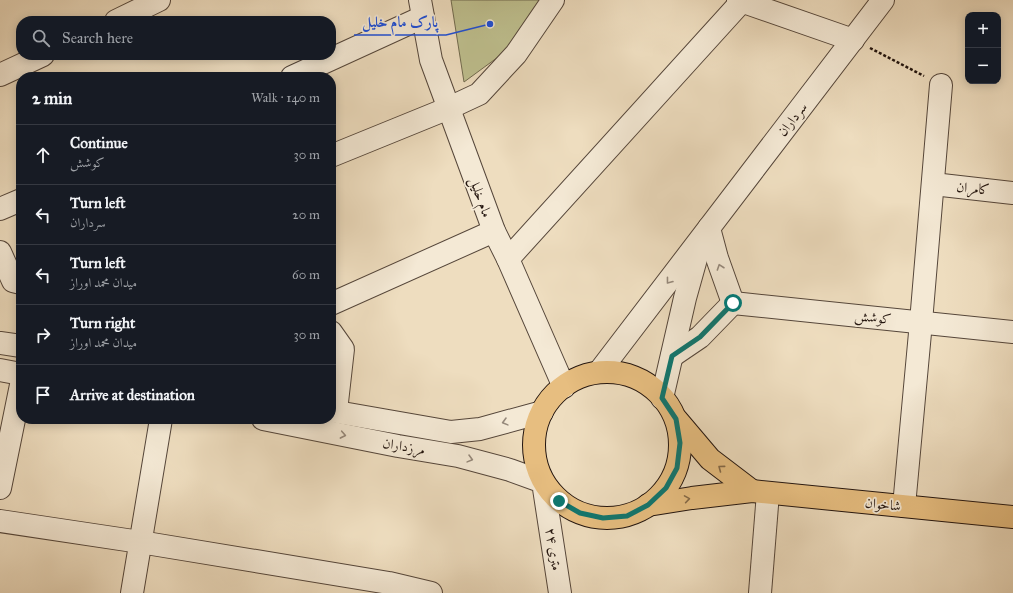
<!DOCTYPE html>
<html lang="en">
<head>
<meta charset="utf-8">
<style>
	body { margin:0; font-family:"IM FELL Great Primer",Amiri,serif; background:#242831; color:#f1f3f6 }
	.controls { position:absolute; right:12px; top:12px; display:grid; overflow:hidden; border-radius:8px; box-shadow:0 2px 10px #0003 }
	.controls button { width:36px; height:36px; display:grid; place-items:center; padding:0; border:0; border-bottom:1px solid #363941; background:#171b24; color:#f1f3f6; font:20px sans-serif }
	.stop { position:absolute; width:12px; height:12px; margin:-9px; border:3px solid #0f766e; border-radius:50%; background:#fff }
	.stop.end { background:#0f766e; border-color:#fff; box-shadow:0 1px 4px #0008 }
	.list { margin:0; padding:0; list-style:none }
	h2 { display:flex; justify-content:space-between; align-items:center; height:52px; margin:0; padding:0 16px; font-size:17px }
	h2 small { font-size:13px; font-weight:400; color:#9ea1a6 }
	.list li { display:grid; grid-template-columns:26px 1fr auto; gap:12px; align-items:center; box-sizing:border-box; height:60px; padding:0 16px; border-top:1px solid #363941 }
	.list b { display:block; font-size:15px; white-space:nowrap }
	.list p { margin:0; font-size:13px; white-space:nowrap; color:#9ea1a6 }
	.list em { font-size:13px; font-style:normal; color:#9ea1a6 }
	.icon { flex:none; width:22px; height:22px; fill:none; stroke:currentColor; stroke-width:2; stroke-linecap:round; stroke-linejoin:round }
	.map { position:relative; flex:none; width:1013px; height:593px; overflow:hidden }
	.search { position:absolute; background:#171b24; box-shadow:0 2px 10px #0003; left:16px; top:16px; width:320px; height:44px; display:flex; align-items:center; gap:10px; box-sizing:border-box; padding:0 14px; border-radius:16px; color:#9ea1a6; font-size:15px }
	.panel { position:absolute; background:#171b24; box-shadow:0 2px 10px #0003; left:16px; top:72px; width:320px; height:352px; border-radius:16px }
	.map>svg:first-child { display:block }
	.green { fill:#bebf8e; stroke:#706a4e }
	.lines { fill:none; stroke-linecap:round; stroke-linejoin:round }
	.minor-casing { stroke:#55463a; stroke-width:24 }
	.major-casing { stroke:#22140e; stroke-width:24 }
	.path { stroke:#22140e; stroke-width:2.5; stroke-dasharray:3 2; stroke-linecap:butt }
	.minor { stroke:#f4e9d5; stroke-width:22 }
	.major { stroke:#e7be80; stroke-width:22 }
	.oneway { stroke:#96897b }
	.oneway2 { stroke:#846947 }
	.route { stroke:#0f766e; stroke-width:5 }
	.labels { text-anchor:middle; stroke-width:3.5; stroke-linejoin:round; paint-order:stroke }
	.street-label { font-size:14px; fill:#22140e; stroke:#f4e9d5 }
	.leader { fill:none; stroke:#1d4ed8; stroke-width:1.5 }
	.callout-dot { fill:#1d4ed8; stroke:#f4e9d5; stroke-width:1.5 }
	.callout-label { font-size:15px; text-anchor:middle; font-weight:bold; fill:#1d4ed8; stroke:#f4e9d5; stroke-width:3.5; stroke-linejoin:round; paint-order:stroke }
</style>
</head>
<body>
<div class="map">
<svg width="1013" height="593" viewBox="0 0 1013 593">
	<rect width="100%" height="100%" fill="#eeddbf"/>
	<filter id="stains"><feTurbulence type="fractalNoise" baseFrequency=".005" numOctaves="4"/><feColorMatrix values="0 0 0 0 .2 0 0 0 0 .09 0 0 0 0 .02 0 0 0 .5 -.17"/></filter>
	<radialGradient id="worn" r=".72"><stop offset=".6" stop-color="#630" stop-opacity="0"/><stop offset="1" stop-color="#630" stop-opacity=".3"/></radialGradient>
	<polygon class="green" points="451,0 542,0 509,49 464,82"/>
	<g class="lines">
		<g class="minor-casing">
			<g id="minor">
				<polyline points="420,0 431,60 494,231 508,259 564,387"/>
				<polyline points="738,0 853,40"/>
				<polyline points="116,21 159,0"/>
				<polyline points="0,75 43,55"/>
				<polyline points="292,77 423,17"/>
				<polyline points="331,156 449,108 479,94 516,54 553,0"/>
				<polyline points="933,184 1013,193"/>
				<polyline points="0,209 21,200"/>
				<polyline points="709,228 717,258 733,303"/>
				<polyline points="0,252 13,281 21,283"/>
				<polyline points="508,259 743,0"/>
				<polyline points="733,303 1013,332"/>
				<polyline points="331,304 494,231"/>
				<polyline points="331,332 343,349 336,411"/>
				<polyline points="0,343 21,346"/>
				<polyline points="672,356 700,337 733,303"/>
				<polyline points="0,370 21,374"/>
				<polyline points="599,372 883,0"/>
				<polyline points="662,398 685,298 699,248"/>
				<polyline points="331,411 451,432 480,429 542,412"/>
				<polyline points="263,419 398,446 458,456 510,470 543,482 560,593"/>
				<polyline points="0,488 21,385"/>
				<polyline points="904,506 921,322 941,85"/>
				<polyline points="0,521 140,542 389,583 431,593"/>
				<polyline points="132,593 161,419"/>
				<polyline points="760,593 768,493"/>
			</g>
		</g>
		<g class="major-casing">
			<g id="major">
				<circle cx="607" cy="445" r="73"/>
				<polyline points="677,420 710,459 752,491"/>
				<polyline points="648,505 692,498 752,491 1013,517"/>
			</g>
		</g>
		<polyline class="path" points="870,48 924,76"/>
		<use href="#minor" class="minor"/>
		<use href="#major" class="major"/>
	</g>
	<defs><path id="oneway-chevron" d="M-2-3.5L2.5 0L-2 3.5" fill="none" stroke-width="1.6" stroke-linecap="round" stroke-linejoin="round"/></defs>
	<g class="oneway">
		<use href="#oneway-chevron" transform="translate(720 267) rotate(-109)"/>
		<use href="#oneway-chevron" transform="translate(669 281) rotate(128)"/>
		<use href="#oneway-chevron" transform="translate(505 422) rotate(165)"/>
		<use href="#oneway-chevron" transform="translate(343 435) rotate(11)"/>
		<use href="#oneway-chevron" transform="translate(470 459) rotate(15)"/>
	</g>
	<g class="oneway2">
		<use href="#oneway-chevron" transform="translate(721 468) rotate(-143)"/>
		<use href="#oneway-chevron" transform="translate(687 499) rotate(-9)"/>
	</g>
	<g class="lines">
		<polyline class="route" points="559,501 580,513 603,518 627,516 648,505 666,488 677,468 680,443 676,419 662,398 672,356 700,337 733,303"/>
	</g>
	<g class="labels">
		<g class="street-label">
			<text transform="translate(792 119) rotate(-52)" y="5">سرداران</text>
			<text transform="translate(973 188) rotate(6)" y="5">کامران</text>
			<text transform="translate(481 197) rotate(70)" y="5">مام خلیل</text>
			<text transform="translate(873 317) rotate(6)" y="5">کوشش</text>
			<text transform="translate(404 446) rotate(10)" y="5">مرزداران</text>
			<text transform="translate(883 504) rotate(6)" y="5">شاخوان</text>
			<text transform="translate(554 549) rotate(81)" y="5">۲۴ متری</text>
		</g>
	</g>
	<path class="leader" d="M490 24L446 35H354"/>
	<circle class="callout-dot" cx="490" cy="24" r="4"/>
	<g class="callout-label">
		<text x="400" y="27">پارک مام خلیل</text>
	</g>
	<rect width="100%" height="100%" filter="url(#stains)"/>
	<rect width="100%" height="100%" fill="url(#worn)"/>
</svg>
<div class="controls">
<button>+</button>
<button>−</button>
</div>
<div class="stop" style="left:733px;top:303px"></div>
<div class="stop end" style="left:559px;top:501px"></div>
<div class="search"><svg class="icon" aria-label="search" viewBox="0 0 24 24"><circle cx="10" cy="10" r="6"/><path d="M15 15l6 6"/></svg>Search here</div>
<section class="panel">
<h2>2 min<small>Walk · 140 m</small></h2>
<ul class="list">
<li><svg class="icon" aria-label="ahead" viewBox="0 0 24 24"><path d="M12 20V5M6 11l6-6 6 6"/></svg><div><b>Continue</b><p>کوشش</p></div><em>30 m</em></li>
<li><svg class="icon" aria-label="left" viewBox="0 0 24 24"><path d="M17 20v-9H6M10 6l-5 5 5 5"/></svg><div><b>Turn left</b><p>سرداران</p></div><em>20 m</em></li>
<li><svg class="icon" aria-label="left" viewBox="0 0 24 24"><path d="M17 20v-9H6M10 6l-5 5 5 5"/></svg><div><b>Turn left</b><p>میدان محمد اوراز</p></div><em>60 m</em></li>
<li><svg class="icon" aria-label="right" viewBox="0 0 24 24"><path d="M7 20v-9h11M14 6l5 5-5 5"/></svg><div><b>Turn right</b><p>میدان محمد اوراز</p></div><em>30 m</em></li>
<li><svg class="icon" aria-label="arrive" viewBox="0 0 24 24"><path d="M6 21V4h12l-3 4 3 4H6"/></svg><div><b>Arrive at destination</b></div></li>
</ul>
</section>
</div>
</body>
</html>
